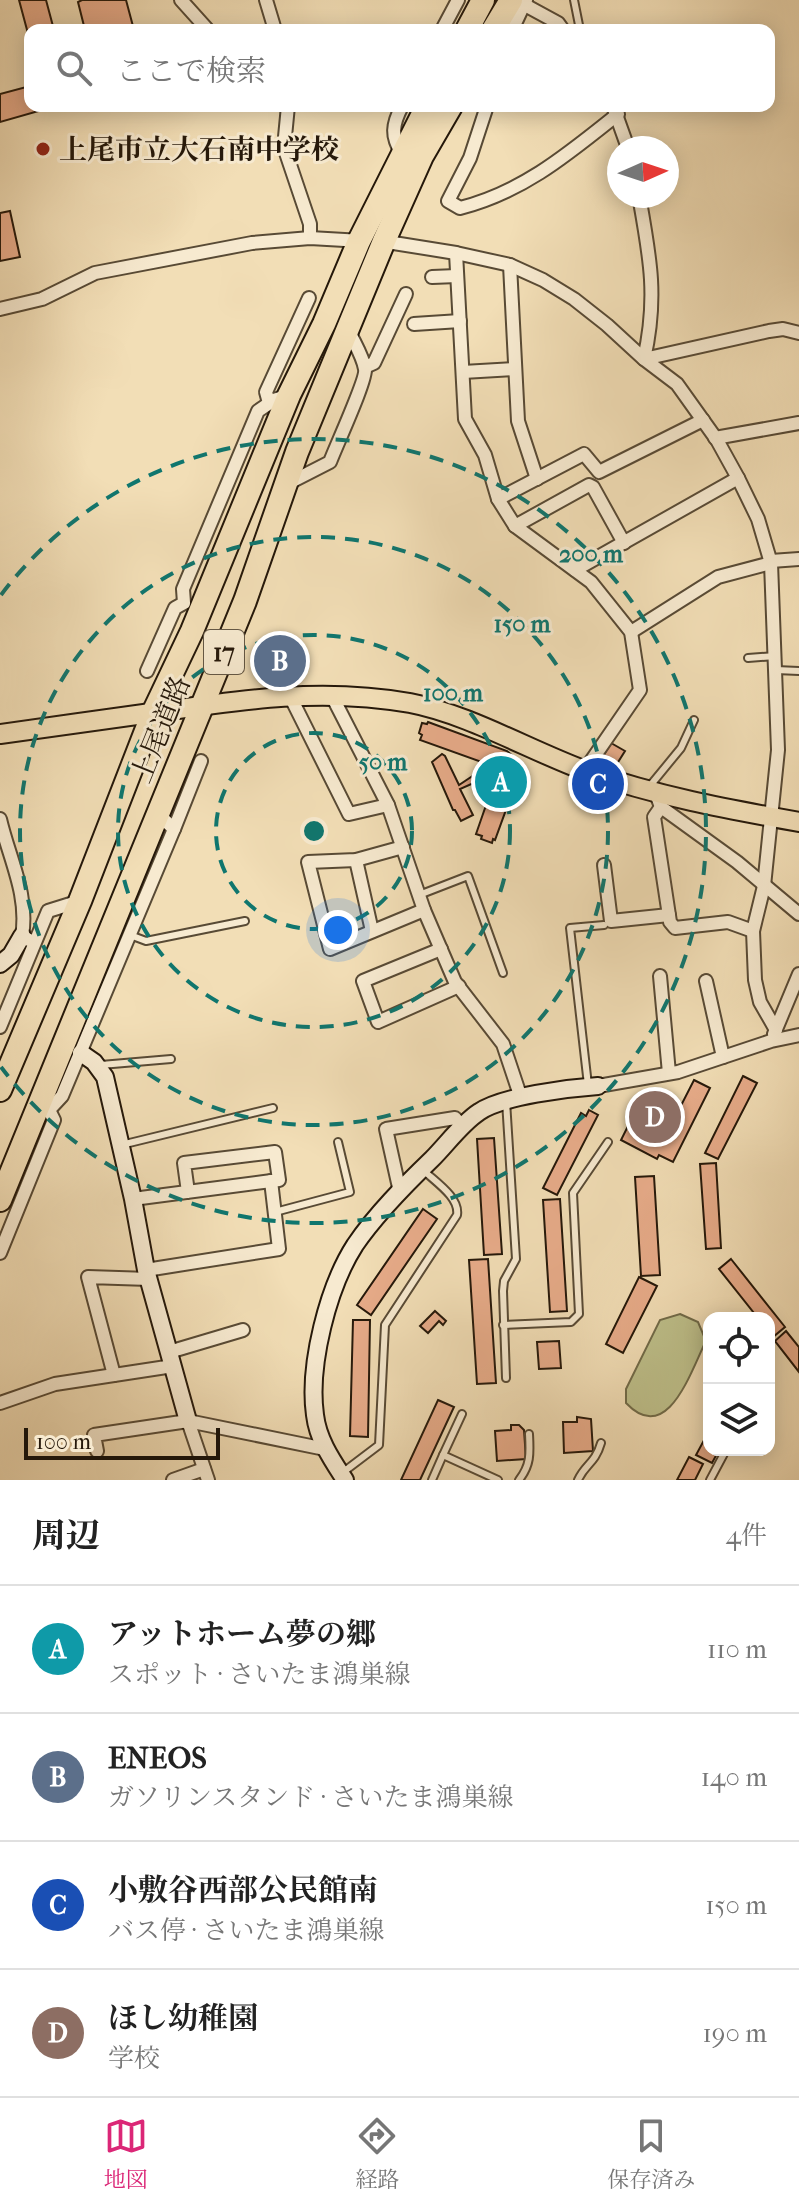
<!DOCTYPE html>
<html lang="ja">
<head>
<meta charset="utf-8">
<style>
	body { margin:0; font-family:"IM FELL French Canon","Noto Serif JP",serif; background:#f2f2f2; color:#222 }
	.controls { position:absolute; right:24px; bottom:24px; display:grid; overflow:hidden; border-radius:16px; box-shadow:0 4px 20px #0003 }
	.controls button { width:72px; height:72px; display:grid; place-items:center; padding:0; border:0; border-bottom:2px solid #e0e0e0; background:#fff; color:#222; font:40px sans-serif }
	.compass { position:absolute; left:607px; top:136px; width:72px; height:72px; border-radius:50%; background:#fff; box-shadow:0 4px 20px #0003; rotate:87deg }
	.scale { position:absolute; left:24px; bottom:20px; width:196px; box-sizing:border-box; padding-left:8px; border:4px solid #25180a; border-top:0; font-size:22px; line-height:28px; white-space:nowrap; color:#25180a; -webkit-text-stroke:6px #f7ead0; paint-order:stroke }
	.you { position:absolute; left:338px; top:930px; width:28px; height:28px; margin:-20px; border:6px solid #fff; border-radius:50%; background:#1a73e8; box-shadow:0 0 0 12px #1a73e833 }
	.badge { display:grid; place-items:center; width:52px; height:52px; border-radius:50%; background:#db2777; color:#fff; font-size:26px; font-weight:700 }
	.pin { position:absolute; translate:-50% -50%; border:4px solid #fff; box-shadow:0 2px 8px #0006 }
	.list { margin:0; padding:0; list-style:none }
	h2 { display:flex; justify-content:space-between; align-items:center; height:104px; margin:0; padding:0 32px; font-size:34px }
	h2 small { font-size:26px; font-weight:400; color:#767676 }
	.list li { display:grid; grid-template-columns:52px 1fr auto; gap:24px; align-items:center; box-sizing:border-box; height:128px; padding:0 32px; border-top:2px solid #e0e0e0 }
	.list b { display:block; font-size:30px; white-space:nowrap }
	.list p { margin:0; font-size:26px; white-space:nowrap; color:#767676 }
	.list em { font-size:26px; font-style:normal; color:#767676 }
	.icon { flex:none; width:44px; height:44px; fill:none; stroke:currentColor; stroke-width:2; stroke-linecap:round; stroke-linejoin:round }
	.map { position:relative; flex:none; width:799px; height:1480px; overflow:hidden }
	.search { position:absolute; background:#fff; box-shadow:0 4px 20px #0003; left:24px; right:24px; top:24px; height:88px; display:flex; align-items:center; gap:20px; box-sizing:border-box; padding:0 28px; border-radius:16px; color:#767676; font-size:30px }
	.sheet { height:616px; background:#fff }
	nav { display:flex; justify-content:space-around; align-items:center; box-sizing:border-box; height:112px; border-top:2px solid #e0e0e0; background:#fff; font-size:22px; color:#767676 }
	nav a { display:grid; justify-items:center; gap:4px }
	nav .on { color:#db2777 }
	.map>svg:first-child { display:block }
	.green { fill:#bec08b; stroke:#726c4a; stroke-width:2 }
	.building { fill:#e8ac8a; stroke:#25180a; stroke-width:2 }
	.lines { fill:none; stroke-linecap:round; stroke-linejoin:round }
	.lane-casing { stroke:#584a35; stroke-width:10 }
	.street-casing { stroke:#584a35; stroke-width:16 }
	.secondary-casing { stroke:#25180a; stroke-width:20 }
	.primary-casing { stroke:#25180a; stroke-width:22 }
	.highway-casing { stroke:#25180a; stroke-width:26 }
	.lane { stroke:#f7ead0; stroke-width:6 }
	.street { stroke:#f7ead0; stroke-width:12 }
	.secondary { stroke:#f7ead0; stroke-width:16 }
	.primary { stroke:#f2deb6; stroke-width:18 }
	.highway { stroke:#f2deb6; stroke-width:22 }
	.ring { fill:none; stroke:#0f766e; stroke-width:4; stroke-dasharray:14 10 }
	.poi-dot { fill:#8f2418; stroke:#f7ead0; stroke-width:3 }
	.labels { text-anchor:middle; stroke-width:6; stroke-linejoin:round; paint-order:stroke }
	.shield { fill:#f7ead0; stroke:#645745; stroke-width:2 }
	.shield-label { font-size:26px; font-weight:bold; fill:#25180a }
	.poi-label { font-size:28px; font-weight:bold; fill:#25180a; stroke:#f7ead0; text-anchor:start }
	.street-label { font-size:28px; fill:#25180a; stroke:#f7ead0 }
	.centre { fill:#0f766e; stroke:#f7ead0; stroke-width:4 }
	.ring-label { font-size:24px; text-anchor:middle; font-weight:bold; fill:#0f766e; stroke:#f7ead0; stroke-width:6; stroke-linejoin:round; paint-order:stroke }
</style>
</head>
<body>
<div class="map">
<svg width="799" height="1480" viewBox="0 0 799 1480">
	<rect width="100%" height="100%" fill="#f2deb6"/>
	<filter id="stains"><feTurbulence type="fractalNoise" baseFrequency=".0025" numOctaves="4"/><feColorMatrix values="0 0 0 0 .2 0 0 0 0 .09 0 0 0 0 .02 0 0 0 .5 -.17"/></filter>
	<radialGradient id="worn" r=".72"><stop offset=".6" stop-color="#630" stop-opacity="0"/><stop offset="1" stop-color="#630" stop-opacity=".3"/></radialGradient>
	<path class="green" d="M680 1314 698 1322 706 1341C691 1370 668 1447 626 1403V1389L660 1320Z"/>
	<g class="building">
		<polygon points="19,0 46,0 54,30 30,30 30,41"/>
		<polygon points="82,0 126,0 134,30 85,30 78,2"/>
		<polygon points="30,86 30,106 56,106 0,122 0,94"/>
		<polygon points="10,211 20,257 0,261 0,213"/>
		<polygon points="428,722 507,751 516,759 517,771 513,781 515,785 495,840 493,839 492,843 481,839 482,836 476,834 492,788 487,777 460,789 473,815 461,821 455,810 453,810 432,762 442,754 445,756 459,785 474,775 475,778 485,773 479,761 420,740 422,735 419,733 422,723 427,724"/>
		<polygon points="611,743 625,751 615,767 601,759"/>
		<polygon points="743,1076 757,1083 718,1159 705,1153"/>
		<polygon points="694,1080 710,1088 673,1162 659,1155 657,1159 621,1140 631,1120 663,1136 666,1135"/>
		<polygon points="589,1110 598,1115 557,1195 543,1188 581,1113 586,1116"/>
		<polygon points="494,1138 502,1254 484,1255 477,1139"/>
		<polygon points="716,1163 721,1248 706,1249 700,1164"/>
		<polygon points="654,1176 660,1275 641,1276 635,1177"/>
		<polygon points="560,1199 567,1311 550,1312 543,1200"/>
		<polygon points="423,1209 437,1219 371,1315 357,1305"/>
		<polygon points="488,1259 496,1383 477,1384 469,1260"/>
		<polygon points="731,1259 785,1327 773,1337 769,1332 769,1318 758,1318 719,1269"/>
		<polygon points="639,1277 657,1286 623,1353 606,1344"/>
		<polygon points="435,1311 446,1321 443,1325 439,1321 428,1333 420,1326"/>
		<polygon points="353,1320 370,1320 368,1437 350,1436"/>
		<polygon points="786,1331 799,1347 799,1372 775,1341"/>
		<polygon points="559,1341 561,1368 539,1369 537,1342"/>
		<polygon points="438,1400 454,1407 420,1480 401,1480"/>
		<polygon points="577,1417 591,1419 593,1451 564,1453 563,1422 577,1422"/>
		<polygon points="511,1425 519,1425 524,1430 526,1459 497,1461 495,1431 511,1430"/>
		<polygon points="709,1431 709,1450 719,1450 712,1463 696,1455"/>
		<polygon points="689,1457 703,1464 695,1480 677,1480"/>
	</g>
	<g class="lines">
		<g class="lane-casing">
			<g id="lane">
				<polyline points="574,0 580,30"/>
				<polyline points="748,658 776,656"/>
				<polyline points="776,670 799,671"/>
				<polyline points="649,787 681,748 694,720"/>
				<polyline points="419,895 468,876 503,973"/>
				<polyline points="130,935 146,941 245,921"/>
				<polyline points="101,1065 171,1059"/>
				<polyline points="588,1085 570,928 604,925"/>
				<polyline points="121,1145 273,1108"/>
				<polyline points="275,1212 350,1192 338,1142"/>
				<polyline points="503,1325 571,1322 579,1314 573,1193 608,1142"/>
				<polyline points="506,1378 503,1291 504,1281 516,1259 506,1101"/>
				<polyline points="462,1414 443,1455 498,1480"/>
				<path d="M342 1473 379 1445 385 1325 457 1215C460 1197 434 1181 422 1169"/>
				<polyline points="432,1480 443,1455"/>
				<path d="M519 1480C531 1465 530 1453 529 1434"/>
				<path d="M578 1480C585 1464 595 1464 601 1443"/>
				<polyline points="710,1480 726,1450"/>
			</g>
		</g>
		<g class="street-casing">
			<g id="street">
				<polyline points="181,0 208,30"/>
				<polyline points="266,0 275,30"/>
				<polyline points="523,4 558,23 563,30"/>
				<polyline points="442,30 458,0"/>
				<polyline points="512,30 526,0"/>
				<polyline points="288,106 284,147 310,224 310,238"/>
				<path d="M487 106 470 158 448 201 460 208C523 192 568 154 618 114"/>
				<polyline points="613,106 628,148"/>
				<path d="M402 154C391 136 392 125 402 106"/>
				<path d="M639 196C650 257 658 298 644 359L769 331 783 329 799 333"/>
				<polyline points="381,241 456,253 510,265 543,280 574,299 607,325 644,359 677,384 717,440 738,478 758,519 771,563 778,750 764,886 753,931 755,980 760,1002 776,1030"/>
				<polyline points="456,253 465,419 485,455 498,499 515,526 591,582 631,632 640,690 585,770"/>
				<polyline points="510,265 518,421 537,479"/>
				<polyline points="432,277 457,276"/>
				<polyline points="0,309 42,299 95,273 252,243 310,238 362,241"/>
				<polyline points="414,324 460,321"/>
				<polyline points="365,367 374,363 406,294"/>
				<polyline points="463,372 515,369"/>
				<polyline points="269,403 266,392 309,298"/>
				<polyline points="715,438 799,423"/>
				<path d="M287 484 330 462C336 446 367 379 365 369 363 356 353 341 348 329"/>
				<polyline points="498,499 584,454 599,472 703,420"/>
				<polyline points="515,526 589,485 593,487 624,543"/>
				<polyline points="771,561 799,559"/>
				<polyline points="575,570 738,478"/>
				<polyline points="631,632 718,577 771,563"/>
				<polyline points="147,671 175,608 184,603 183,589 258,411 274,400 289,395"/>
				<polyline points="331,694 388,805 424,910 455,982 503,1044 521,1098"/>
				<polyline points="290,696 349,814 388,805"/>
				<polyline points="658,799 661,807 737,862 799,914"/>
				<polyline points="661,807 654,817 670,922 675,928 728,922 753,931"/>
				<path d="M0 819C9 858 29 895 22 936L29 940"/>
				<polyline points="174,829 201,761"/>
				<polyline points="403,847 356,860 308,862 330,949 424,910"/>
				<polyline points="356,860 372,931"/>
				<polyline points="604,865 611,921 669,915"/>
				<polyline points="441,949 363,981 378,1022 459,986"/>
				<polyline points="660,976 669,1073"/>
				<polyline points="706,981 723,1057"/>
				<polyline points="0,1027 48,911 80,901"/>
				<polyline points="774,1034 799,974"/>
				<polyline points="598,1086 678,1072 771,1041 799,1035"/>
				<polyline points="36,1112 49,1110 62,1096 174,829 158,814"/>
				<polyline points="400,1192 386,1129 455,1118 463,1127"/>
				<polyline points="133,1199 279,1180 275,1152 184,1163 188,1192"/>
				<polyline points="0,1253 54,1120 49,1110"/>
				<polyline points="146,1270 279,1249 271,1181"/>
				<polyline points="169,1352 243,1330"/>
				<polyline points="114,1375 88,1277 149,1279"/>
				<polyline points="0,1403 55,1384 173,1366"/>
				<polyline points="188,1421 208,1480"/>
				<polyline points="97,1451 94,1435 188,1421 325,1449"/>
				<polyline points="173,1480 204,1469"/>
			</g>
		</g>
		<g class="secondary-casing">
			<g id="secondary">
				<polyline points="0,964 11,955 22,936"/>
				<polyline points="81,1053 94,1062 105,1077 133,1199 146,1270 188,1421"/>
				<path d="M345 1480C332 1460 318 1440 315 1415 308 1365 328 1287 355 1245 376 1214 405 1185 432 1159 447 1144 462 1123 479 1112 502 1096 569 1088 598 1086"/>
			</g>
		</g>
		<g class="primary-casing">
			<path id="primary" d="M0 734C50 727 101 720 151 713 239 700 321 687 410 703 468 714 531 751 586 771 655 796 727 809 799 822"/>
		</g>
		<g class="highway-casing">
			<g id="highway">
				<polyline points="467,30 483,0"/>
				<polyline points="493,30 511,0"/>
				<polyline points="0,1090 80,901 153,713 192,631 289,395 324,324 359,241 427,106"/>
				<polyline points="0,1200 245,601 297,452 384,241 422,156 451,106"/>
			</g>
		</g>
		<use href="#lane" class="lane"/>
		<use href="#street" class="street"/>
		<use href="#secondary" class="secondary"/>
		<use href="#primary" class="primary"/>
		<use href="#highway" class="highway"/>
	</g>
	<g class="ring">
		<circle cx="314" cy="831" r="98"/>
		<circle cx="314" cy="831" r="196"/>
		<circle cx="314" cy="831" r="294"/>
		<path d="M1 595A392 392 0 1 1 1 1067"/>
	</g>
	<circle class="poi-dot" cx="43" cy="149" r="8"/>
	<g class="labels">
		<rect class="shield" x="204" y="630" width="40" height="44" rx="6"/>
		<g class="shield-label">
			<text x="224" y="661">17</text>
		</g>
		<g class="poi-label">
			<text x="59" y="159">上尾市立大石南中学校</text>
		</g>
		<g class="street-label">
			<text transform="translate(160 729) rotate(-68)" y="10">上尾道路</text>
		</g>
	</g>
	<circle cx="314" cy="831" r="12" class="centre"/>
	<g class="ring-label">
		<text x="591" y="562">200 m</text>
		<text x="522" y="632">150 m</text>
		<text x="453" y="701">100 m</text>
		<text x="383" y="770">50 m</text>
	</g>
	<rect width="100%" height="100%" filter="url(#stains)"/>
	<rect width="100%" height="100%" fill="url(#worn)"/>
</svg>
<div class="controls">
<button><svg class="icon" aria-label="locate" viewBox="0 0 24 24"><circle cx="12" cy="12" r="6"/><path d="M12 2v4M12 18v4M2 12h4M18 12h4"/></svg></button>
<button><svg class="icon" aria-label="layers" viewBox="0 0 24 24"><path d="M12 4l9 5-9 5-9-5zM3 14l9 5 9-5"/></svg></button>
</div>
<svg class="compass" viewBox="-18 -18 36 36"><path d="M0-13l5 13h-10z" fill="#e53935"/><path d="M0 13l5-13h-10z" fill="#767676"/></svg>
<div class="scale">100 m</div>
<div class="you"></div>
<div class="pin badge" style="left:501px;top:782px;background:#0f9aa8">A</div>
<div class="pin badge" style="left:280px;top:661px;background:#5c6f8a">B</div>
<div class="pin badge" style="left:598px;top:784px;background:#1a4fb4">C</div>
<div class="pin badge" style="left:655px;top:1117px;background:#8d6e63">D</div>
<div class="search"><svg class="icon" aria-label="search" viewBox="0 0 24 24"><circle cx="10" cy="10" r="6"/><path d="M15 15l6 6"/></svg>ここで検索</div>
</div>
<section class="sheet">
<h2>周辺<small>4件</small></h2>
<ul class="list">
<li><span class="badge" style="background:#0f9aa8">A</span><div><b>アットホーム夢の郷</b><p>スポット · さいたま鴻巣線</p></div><em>110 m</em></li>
<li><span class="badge" style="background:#5c6f8a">B</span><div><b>ENEOS</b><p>ガソリンスタンド · さいたま鴻巣線</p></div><em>140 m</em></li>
<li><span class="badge" style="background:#1a4fb4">C</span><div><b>小敷谷西部公民館南</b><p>バス停 · さいたま鴻巣線</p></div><em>150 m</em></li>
<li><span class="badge" style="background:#8d6e63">D</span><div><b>ほし幼稚園</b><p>学校</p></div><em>190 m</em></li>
</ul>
</section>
<nav>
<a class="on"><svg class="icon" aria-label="map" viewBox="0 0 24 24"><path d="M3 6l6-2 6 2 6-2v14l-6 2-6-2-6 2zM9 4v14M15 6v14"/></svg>地図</a>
<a><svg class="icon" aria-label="directions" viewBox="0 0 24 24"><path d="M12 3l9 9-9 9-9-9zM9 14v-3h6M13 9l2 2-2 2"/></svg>経路</a>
<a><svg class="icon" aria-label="saved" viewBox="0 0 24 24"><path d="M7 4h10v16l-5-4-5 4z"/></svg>保存済み</a>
</nav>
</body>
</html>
